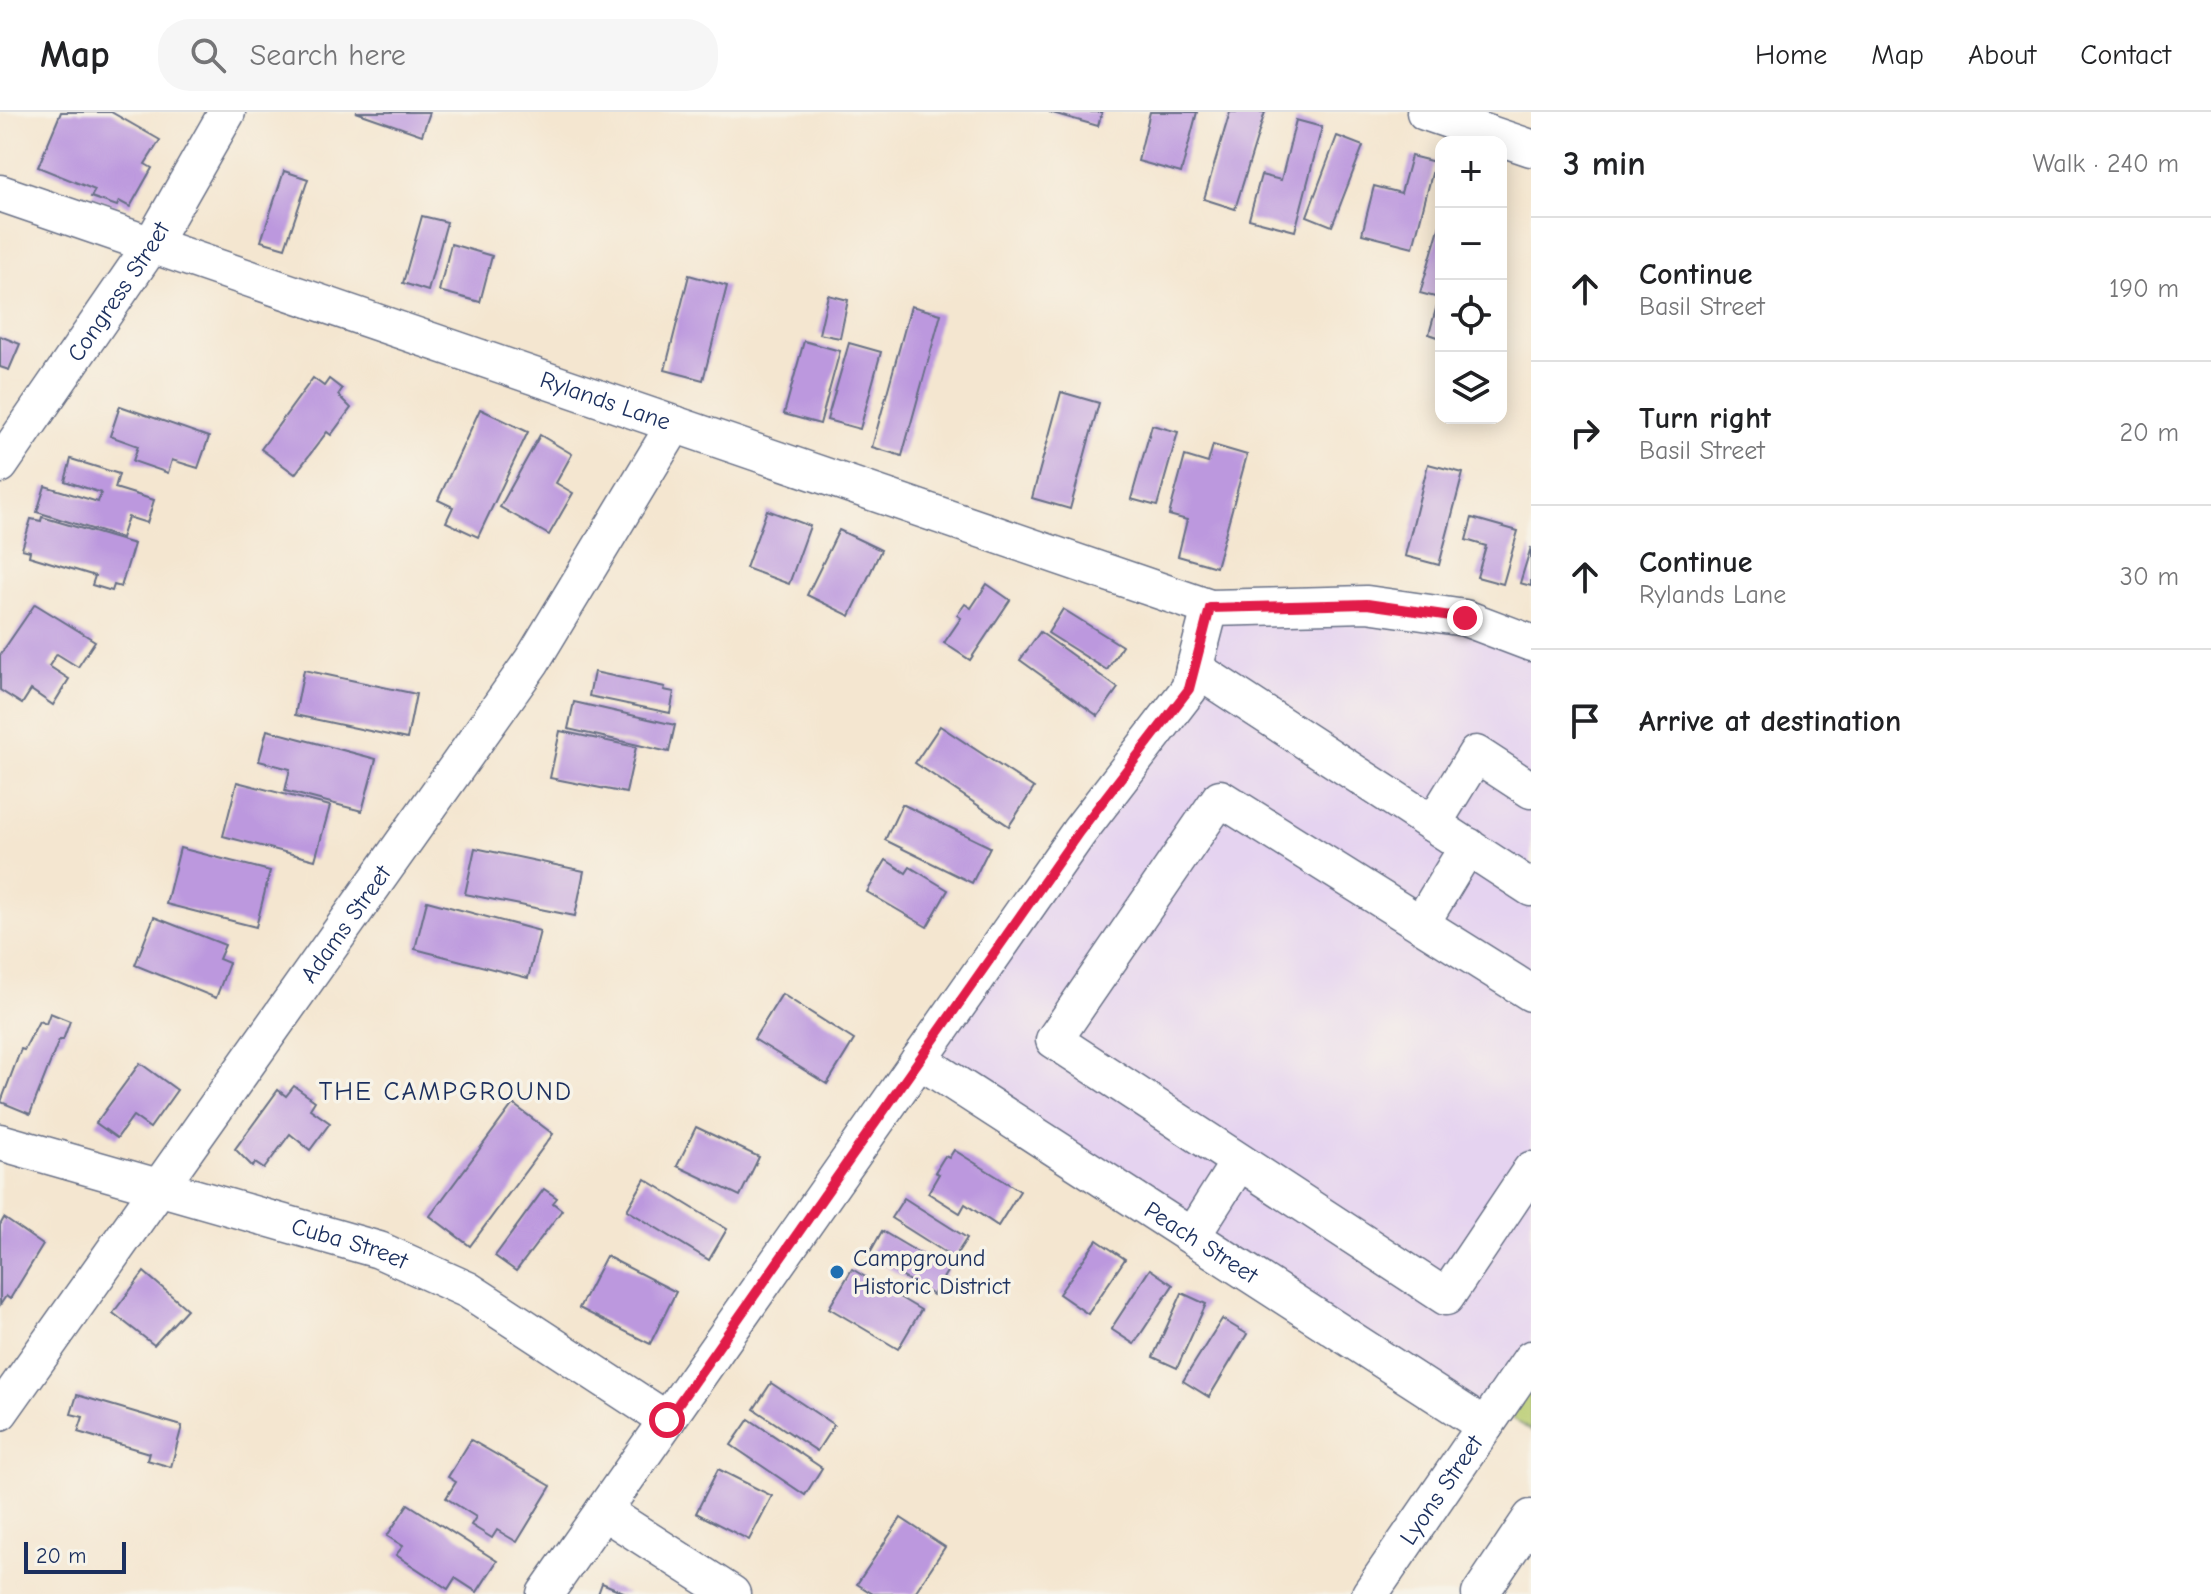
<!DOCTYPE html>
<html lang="en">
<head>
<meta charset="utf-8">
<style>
	body { margin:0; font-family:"Comic Neue",sans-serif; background:#f6f6f6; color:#202124 }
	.controls { position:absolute; right:24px; top:24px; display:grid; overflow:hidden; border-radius:16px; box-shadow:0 4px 20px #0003 }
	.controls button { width:72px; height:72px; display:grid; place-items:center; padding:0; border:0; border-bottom:2px solid #e0e0e0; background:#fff; color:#202124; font:40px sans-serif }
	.scale { position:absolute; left:24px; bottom:20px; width:102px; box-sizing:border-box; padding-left:8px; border:4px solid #1b2f5e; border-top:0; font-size:22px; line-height:28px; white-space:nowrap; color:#1b2f5e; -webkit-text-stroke:6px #f7f3e8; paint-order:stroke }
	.stop { position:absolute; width:24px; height:24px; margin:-18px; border:6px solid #e11d48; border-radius:50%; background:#fff }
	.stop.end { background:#e11d48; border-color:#fff; box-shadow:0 2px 8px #0008 }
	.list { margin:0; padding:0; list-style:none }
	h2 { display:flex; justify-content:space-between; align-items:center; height:104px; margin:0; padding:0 32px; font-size:34px }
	h2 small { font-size:26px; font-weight:400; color:#757577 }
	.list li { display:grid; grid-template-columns:52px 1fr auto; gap:24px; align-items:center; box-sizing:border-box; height:144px; padding:0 32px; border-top:2px solid #e0e0e0 }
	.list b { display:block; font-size:30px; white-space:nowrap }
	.list p { margin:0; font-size:26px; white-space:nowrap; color:#757577 }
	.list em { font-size:26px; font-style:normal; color:#757577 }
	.icon { flex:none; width:44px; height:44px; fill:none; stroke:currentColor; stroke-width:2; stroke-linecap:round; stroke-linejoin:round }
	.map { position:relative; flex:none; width:1531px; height:1482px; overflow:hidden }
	header { display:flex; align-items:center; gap:48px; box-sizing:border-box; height:112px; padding:0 40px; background:#fff; border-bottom:2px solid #e0e0e0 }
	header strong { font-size:38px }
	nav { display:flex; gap:44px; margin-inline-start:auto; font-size:28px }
	.search { width:560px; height:72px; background:#f6f6f6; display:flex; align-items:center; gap:20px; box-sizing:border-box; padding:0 28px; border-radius:32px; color:#757577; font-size:30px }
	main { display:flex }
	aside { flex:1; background:#fff }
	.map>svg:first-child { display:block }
	.built { fill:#e5d3f0 }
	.green { fill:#b8cc70; stroke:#6a7e67; stroke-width:2 }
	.building { fill:#bc98de }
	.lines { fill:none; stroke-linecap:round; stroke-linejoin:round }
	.minor-casing { stroke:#676f86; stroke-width:39 }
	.minor { stroke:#fff; stroke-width:36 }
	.route { stroke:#e11d48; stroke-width:10 }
	.poi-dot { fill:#1f6fb2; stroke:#f7f3e8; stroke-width:3 }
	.labels { text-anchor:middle; stroke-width:7; stroke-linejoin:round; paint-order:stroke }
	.street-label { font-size:24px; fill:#1b2f5e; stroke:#f7f3e8 }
	.poi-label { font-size:24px; fill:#1b2f5e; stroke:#f7f3e8; text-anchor:start }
	.neighbourhood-label { font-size:26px; letter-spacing:2px; fill:#1b2f5e; stroke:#f7f3e8 }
</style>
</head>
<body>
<header>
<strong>Map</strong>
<div class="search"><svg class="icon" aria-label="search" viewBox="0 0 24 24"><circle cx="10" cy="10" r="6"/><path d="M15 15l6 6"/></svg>Search here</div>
<nav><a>Home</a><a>Map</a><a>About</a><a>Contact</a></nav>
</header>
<main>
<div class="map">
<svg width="1531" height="1482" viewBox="0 0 1531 1482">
	<rect width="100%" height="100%" fill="#f7f3e8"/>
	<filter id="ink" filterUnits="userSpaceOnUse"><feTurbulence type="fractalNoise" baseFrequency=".0125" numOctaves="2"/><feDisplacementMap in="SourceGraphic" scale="16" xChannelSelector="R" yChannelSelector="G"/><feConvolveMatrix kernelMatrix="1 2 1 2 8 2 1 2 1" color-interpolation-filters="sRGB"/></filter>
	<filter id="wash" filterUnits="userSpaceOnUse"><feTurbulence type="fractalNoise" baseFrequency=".006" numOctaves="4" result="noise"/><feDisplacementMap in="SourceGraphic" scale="32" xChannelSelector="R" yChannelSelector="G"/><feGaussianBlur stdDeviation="1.8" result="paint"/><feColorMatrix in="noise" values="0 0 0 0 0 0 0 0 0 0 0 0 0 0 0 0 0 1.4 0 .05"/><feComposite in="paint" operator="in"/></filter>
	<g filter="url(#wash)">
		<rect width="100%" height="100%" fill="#f4e6d0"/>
		<polygon class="built" points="1367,492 1531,531 1531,1247 1485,1314 919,948 1189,577 1210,496"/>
		<polygon class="green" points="1531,1247 1531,1319 1497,1296"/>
		<g id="blocks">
			<g class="building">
				<polygon points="61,0 111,0 160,28 145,52 152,56 130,95 119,89 117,94 91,85 95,78 38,55"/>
				<polygon points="356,0 430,0 422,23"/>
				<polygon points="1049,0 1102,0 1098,14"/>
				<polygon points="1150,0 1197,0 1181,61 1138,49"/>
				<polygon points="1230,0 1265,0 1235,97 1204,87"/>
				<polygon points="1296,8 1322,15 1295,119 1249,107 1261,63 1281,68"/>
				<polygon points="1337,24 1363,34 1332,114 1307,104"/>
				<polygon points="1411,44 1435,50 1413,135 1362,122 1374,74 1401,81"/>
				<polygon points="284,59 308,67 285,136 261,129"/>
				<polygon points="422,104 447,110 428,179 403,171"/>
				<polygon points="1440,113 1441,113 1441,226 1429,222 1439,186 1420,181"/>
				<polygon points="451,132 492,144 480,190 439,179"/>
				<polygon points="689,163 727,174 703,268 665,258"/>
				<polygon points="828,183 848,188 840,226 819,222"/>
				<polygon points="911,194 941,202 902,344 872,335"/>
				<polygon points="0,224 20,232 9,258 0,255"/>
				<polygon points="804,229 840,239 820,312 784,302"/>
				<polygon points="849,231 881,240 860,317 827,308"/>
				<polygon points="313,266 324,274 329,267 342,277 338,283 351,296 331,323 327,320 295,362 261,337"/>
				<polygon points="1061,280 1099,291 1070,397 1032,386"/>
				<polygon points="120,294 209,325 198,356 172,348 168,361 133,349 138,334 110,324"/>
				<polygon points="480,297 528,320 478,425 446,410 453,395 438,388"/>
				<polygon points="1152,313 1178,320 1157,394 1131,387"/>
				<polygon points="540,323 572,342 556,371 573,381 549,423 500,395"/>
				<polygon points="1213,333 1247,343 1216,455 1178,444 1187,408 1169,403 1185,344 1208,351"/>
				<polygon points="71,347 119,362 115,376 154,388 147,411 128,405 121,426 37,400 45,374 98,390 101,381 65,369"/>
				<polygon points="1428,352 1463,361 1439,453 1405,444"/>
				<polygon points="767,398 810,414 789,472 746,456"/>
				<polygon points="42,405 134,432 121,475 114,473 112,479 92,473 95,464 29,444 30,439 22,437 31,407 41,409"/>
				<polygon points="1472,406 1518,419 1503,472 1477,465 1486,434 1466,428"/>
				<polygon points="839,418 881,438 850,504 807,483"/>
				<polygon points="1531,435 1531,474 1520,471"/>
				<polygon points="987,472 1010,488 970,548 944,531 961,506 957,503 965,492 971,496"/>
				<polygon points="35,492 95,529 78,555 57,542 49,554 69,567 53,593 31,578 22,592 0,578 0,543"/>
				<polygon points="1063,497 1122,534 1107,558 1048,521"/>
				<polygon points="1040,520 1118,576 1098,604 1020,548"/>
				<polygon points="304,558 416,582 407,627 295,603"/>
				<polygon points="594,560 665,575 664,578 674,580 670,601 589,584"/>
				<polygon points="574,590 675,613 669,640 568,617"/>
				<polygon points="940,614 1034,676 1009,714 915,651"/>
				<polygon points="267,618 376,647 362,699 285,679 290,657 259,649"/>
				<polygon points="560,619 636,635 626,681 550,666"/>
				<polygon points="237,670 330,694 315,748 223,724"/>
				<polygon points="902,692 990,735 972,771 885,728"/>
				<polygon points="180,736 270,759 256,815 166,792"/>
				<polygon points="475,736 584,759 575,804 465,782"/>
				<polygon points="886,748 906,761 910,755 948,778 927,815 867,780"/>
				<polygon points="427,789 540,819 528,866 415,837"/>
				<polygon points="154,805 225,833 219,847 229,851 216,886 135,853"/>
				<polygon points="782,882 854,928 827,972 754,927"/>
				<polygon points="50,901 70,909 63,928 59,928 30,1002 1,990 21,937 24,938 39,909 46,912"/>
				<polygon points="140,951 177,978 150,1016 133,1004 117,1026 96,1011"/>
				<polygon points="294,974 315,989 310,997 330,1011 310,1038 290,1022 264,1057 255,1051 253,1055 235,1037 278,978 286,984"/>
				<polygon points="513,992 553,1022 470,1134 430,1104"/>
				<polygon points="696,1015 759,1045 740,1084 677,1054"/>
				<polygon points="954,1038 1020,1079 998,1114 965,1092 960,1101 928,1081 939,1062 935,1060 943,1047 945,1044 949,1046"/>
				<polygon points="645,1067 727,1117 709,1148 627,1098"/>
				<polygon points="544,1077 557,1086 553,1091 562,1098 516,1159 495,1144"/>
				<polygon points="904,1086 967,1126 954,1146 891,1106"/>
				<polygon points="4,1106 43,1133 13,1182 10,1187 6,1184 0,1193 0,1113"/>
				<polygon points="882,1119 948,1158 933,1183 868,1144"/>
				<polygon points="1097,1128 1125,1147 1088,1202 1059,1182"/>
				<polygon points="606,1144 676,1180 650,1232 579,1196"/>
				<polygon points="852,1157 921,1198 898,1237 829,1196"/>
				<polygon points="1150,1157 1173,1173 1134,1232 1111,1217"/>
				<polygon points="144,1160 187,1197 154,1233 113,1201"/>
				<polygon points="1182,1181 1206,1192 1177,1256 1153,1245"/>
				<polygon points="1222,1207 1247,1222 1209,1285 1183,1269"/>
				<polygon points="771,1271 834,1313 817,1339 754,1297"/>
				<polygon points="77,1283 182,1314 171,1355 147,1348 149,1341 78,1320 83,1305 71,1302"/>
				<polygon points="749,1307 822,1356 805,1383 731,1333"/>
				<polygon points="471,1328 551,1374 517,1430 497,1418 492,1426 471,1413 476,1405 446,1386 456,1370 448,1365"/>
				<polygon points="718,1357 772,1384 749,1428 696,1401"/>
				<polygon points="408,1392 497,1449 477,1480 455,1466 448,1477 396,1443 403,1434 387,1424"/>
				<polygon points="901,1406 945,1435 914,1482 873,1482 857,1472"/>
				<polygon points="602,1471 628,1482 598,1482"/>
			</g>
		</g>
	</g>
	<g filter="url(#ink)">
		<use href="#blocks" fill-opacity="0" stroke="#676f86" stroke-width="2"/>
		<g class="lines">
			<g class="minor-casing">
				<g id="minor">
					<polyline points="1425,0 1531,36"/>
					<path id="s1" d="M0 81 1210 496 1367 492 1465 506 1531 531"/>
					<path id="s2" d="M0 353 150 135 227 0"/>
					<polyline points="1194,556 1531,776"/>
					<polyline points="1433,712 1476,642 1531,678"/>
					<polyline points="1422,810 1468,734"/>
					<polyline points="1531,881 1220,686 1054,928 1446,1185 1531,1058"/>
					<path id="s3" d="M919 948 1485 1314"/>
					<path id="s4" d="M0 1030 379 1138 468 1178 667 1308"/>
					<polyline points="1192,1124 1239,1050"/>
					<path id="s5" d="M0 1300 532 549 675 312"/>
					<polyline points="603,1399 732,1482"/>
					<polyline points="545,1482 1079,720 1189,577 1210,496"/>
					<path id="s6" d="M1370 1482 1531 1247"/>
					<polyline points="1480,1482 1531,1406"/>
				</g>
			</g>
			<use href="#minor" class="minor"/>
		</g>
	</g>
	<g class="lines" filter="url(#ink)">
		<polyline class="route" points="667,1308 1079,720 1189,577 1210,496 1367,492 1465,506"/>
	</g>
	<circle class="poi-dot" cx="837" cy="1160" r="8"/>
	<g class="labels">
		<g class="street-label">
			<text dy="8" stroke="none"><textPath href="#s2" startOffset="210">Congress Street</textPath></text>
			<text dy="8" stroke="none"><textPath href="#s1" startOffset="640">Rylands Lane</textPath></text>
			<text dy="8" stroke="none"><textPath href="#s5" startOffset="598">Adams Street</textPath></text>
			<text dy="8" stroke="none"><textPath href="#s3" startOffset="336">Peach Street</textPath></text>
			<text dy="8" stroke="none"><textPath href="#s4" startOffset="364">Cuba Street</textPath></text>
			<text dy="8" stroke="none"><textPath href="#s6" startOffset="126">Lyons Street</textPath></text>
		</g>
		<g class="poi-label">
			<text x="853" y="1154">Campground<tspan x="853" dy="28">Historic District</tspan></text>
		</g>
		<g class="neighbourhood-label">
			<text x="446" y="988">THE CAMPGROUND</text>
		</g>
	</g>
</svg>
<div class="controls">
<button>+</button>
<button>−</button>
<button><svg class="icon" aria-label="locate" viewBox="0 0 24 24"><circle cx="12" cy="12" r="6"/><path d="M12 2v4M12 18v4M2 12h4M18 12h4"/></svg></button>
<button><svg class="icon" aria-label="layers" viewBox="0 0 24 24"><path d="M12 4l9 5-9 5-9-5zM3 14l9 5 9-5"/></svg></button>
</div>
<div class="scale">20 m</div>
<div class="stop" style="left:667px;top:1308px"></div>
<div class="stop end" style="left:1465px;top:506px"></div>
</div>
<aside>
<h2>3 min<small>Walk · 240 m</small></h2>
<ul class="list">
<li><svg class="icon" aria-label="ahead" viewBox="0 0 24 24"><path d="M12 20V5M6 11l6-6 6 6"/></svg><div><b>Continue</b><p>Basil Street</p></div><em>190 m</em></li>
<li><svg class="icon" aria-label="right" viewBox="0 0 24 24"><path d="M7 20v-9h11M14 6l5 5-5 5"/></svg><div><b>Turn right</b><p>Basil Street</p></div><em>20 m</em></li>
<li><svg class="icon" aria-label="ahead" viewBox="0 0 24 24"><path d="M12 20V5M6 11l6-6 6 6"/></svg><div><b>Continue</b><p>Rylands Lane</p></div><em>30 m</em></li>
<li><svg class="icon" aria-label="arrive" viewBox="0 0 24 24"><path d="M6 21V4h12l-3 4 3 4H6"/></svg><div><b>Arrive at destination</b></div></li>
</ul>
</aside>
</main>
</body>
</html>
